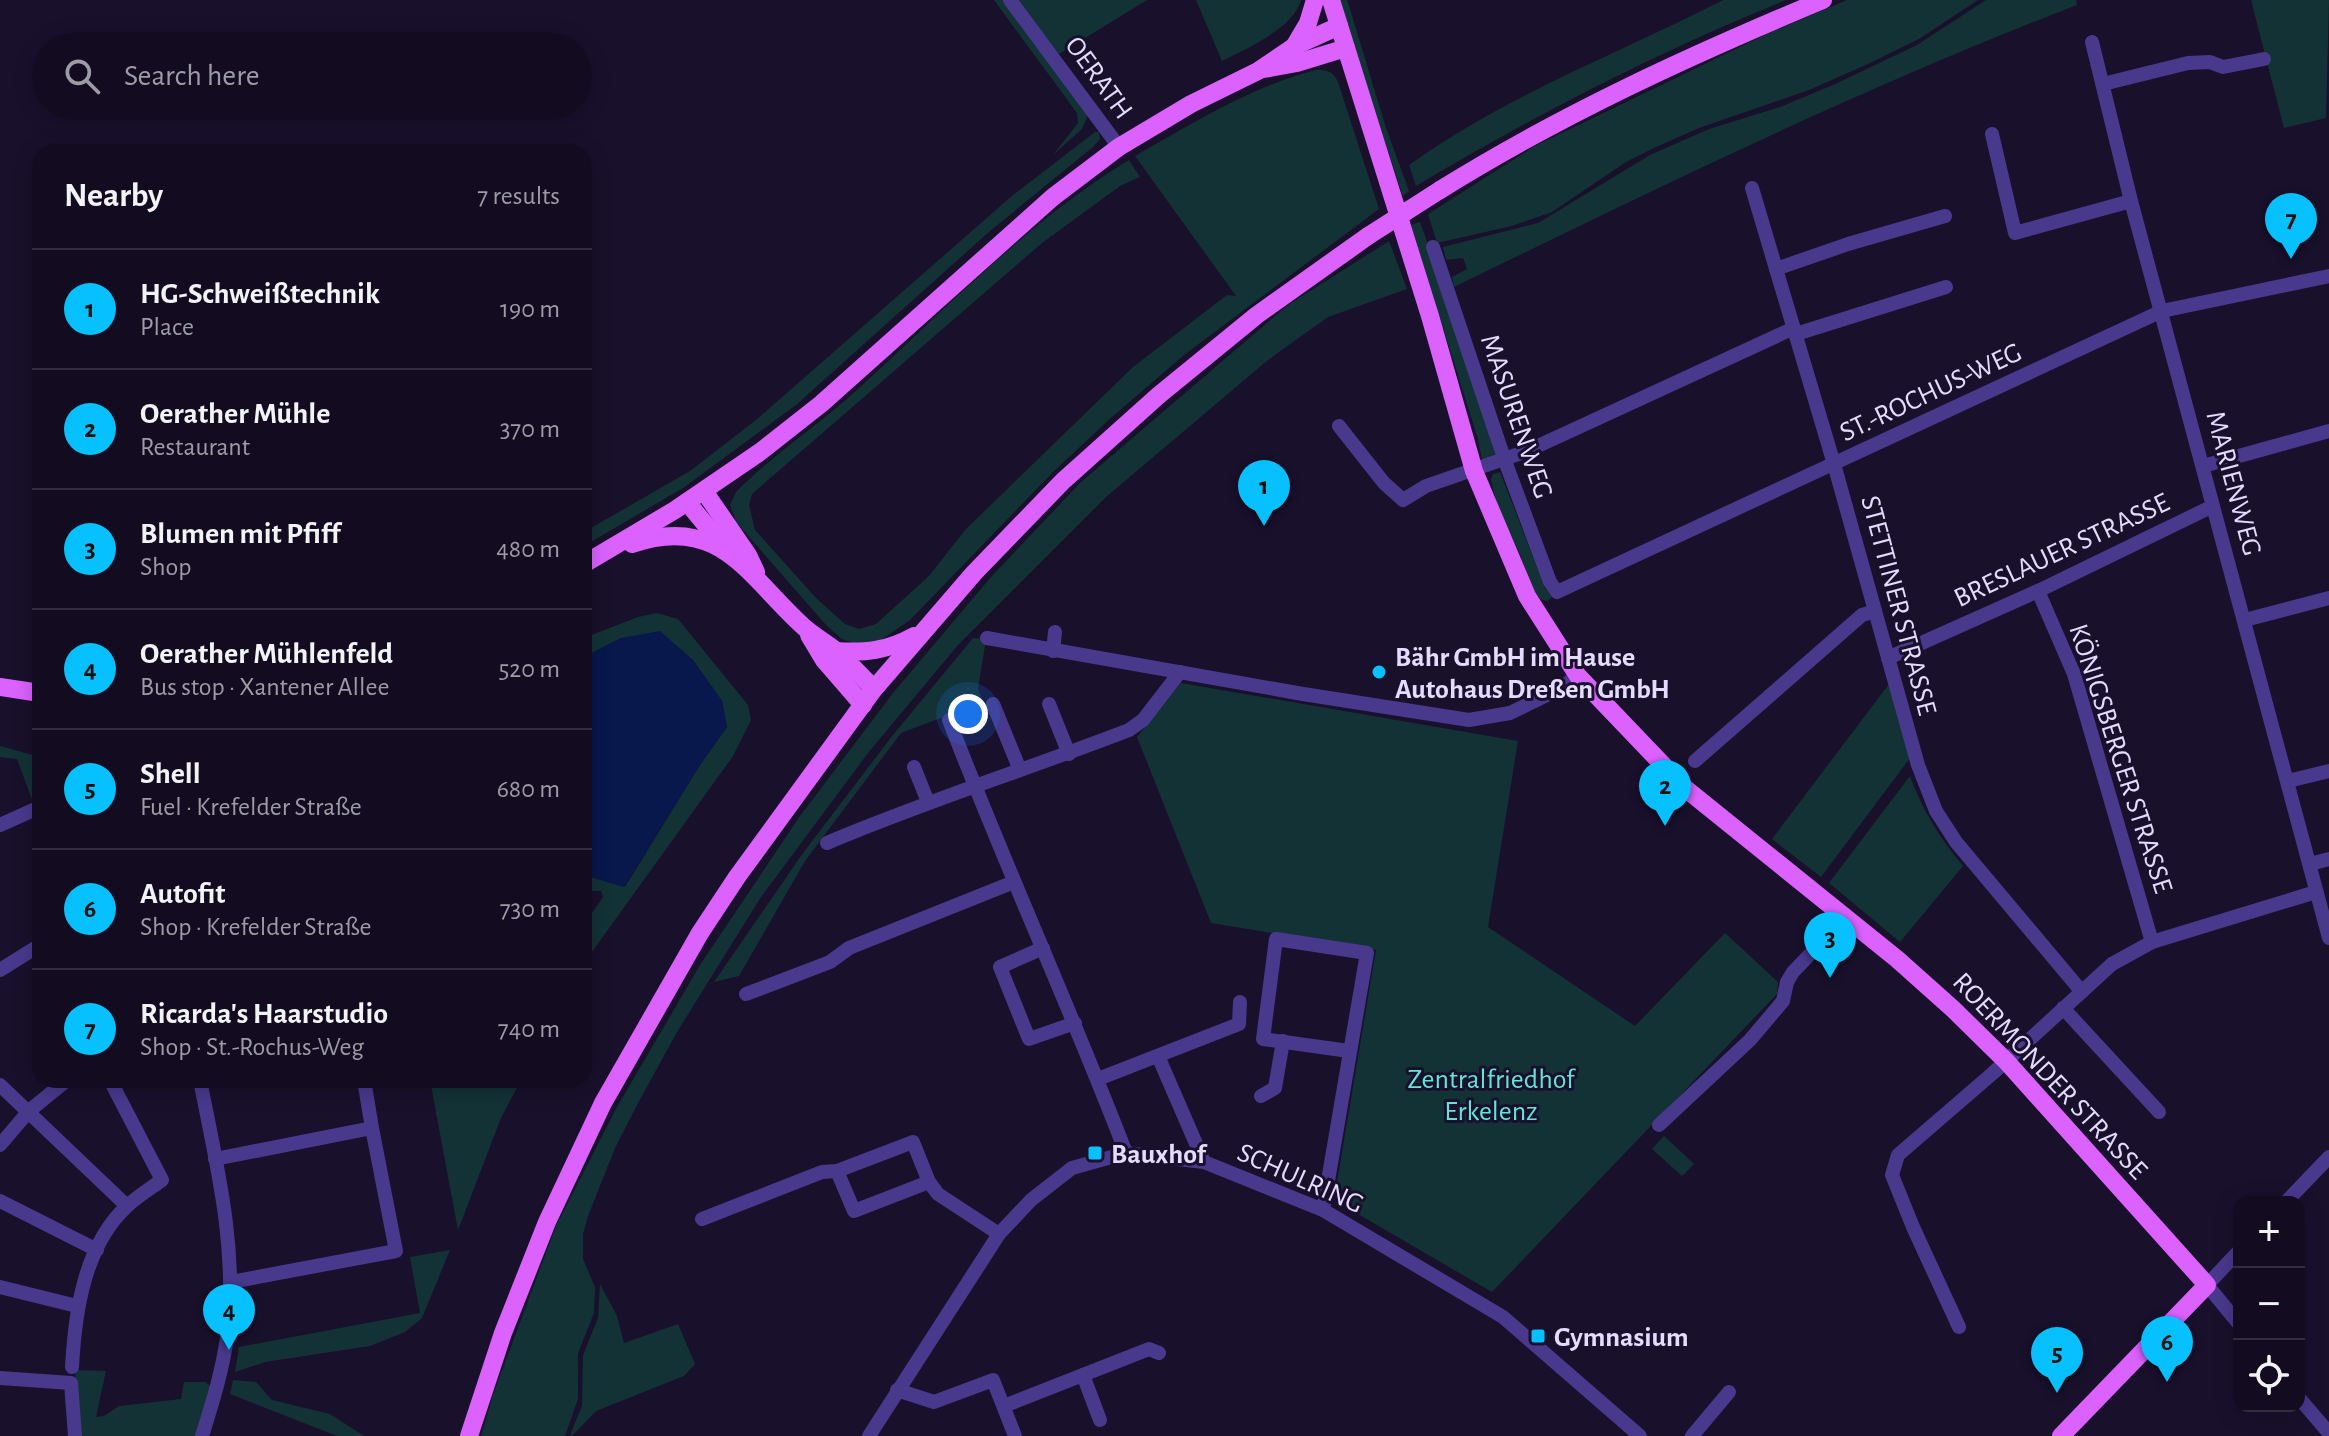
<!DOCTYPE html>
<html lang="en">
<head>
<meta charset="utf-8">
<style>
	body { margin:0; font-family:"Alegreya Sans",sans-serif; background:#201a2e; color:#f1f3f6 }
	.controls { position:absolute; right:24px; bottom:24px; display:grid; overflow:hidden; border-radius:16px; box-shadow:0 4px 20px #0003 }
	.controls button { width:72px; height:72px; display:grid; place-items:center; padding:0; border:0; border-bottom:2px solid #322c3f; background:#130c21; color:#f1f3f6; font:40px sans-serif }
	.you { position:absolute; left:968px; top:714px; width:28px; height:28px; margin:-20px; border:6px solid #fff; border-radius:50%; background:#1a73e8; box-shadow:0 0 0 12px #1a73e833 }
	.badge { display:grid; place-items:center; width:52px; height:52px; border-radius:50%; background:#07c0ff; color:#111; font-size:26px; font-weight:700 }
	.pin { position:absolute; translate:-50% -66px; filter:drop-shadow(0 2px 4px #0008) }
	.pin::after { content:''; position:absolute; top:42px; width:28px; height:24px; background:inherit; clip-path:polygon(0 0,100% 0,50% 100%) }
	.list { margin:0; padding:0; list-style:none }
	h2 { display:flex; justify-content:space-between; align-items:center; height:104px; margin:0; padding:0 32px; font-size:34px }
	h2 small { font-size:26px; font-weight:400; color:#9d9ba5 }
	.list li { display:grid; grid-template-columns:52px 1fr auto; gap:24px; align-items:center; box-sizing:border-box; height:120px; padding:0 32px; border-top:2px solid #322c3f }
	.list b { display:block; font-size:30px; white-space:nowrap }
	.list p { margin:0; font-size:26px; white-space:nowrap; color:#9d9ba5 }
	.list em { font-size:26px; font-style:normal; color:#9d9ba5 }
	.icon { flex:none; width:44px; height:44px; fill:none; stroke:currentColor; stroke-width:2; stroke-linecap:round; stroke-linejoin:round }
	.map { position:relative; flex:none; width:2329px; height:1436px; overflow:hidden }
	.search { position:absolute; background:#130c21; box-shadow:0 4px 20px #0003; left:32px; top:32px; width:560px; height:88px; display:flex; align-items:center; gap:20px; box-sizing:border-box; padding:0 28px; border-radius:44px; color:#9d9ba5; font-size:30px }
	.panel { position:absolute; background:#130c21; box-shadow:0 4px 20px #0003; left:32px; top:144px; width:560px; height:944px; border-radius:24px }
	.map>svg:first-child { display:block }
	.green { fill:#133236 }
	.water { fill:#08174c }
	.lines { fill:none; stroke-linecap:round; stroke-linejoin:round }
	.minor { stroke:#49398d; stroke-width:14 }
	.major { stroke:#dc62ff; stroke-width:18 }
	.major-bridge { stroke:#dc62ff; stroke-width:18 }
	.poi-dot { fill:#07c0ff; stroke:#19102c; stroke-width:3 }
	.labels { text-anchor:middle; stroke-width:6; stroke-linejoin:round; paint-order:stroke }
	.street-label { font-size:28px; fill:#e4dbff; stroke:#19102c }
	.poi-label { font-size:28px; font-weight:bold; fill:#e4dbff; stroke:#19102c; text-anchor:start }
	.park-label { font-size:28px; fill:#60e6d9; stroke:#19102c }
</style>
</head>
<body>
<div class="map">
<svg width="2329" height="1436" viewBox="0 0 2329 1436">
	<rect width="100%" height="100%" fill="#19102c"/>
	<g class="green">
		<polygon points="994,0 1003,0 1044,52 1088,115 1082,129 1053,155 1078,123 1077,113"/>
		<polygon points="1017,0 1147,0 1059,54"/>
		<path d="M1196 0H1301C1294 28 1246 49 1222 61Z"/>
		<polygon points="1338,0 1347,0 1350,9 1385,125 1409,191 1403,196"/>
		<path d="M1723 0H1786C1657 52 1535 115 1416 186L1409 165C1508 94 1616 55 1723 0Z"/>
		<polygon points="1847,0 1978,0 1919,39 1868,64 1809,90 1699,128 1656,147 1626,162 1552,212 1512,226 1437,243 1428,214 1535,146 1769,33"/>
		<path d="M1986 0H2076L2077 5C1864 87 1659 187 1454 287L1452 277 1467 269 1463 258 1446 260 1443 247 1538 223 1650 155 1709 129 1780 107 1833 85 1917 45Z"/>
		<polygon points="2251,0 2329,0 2326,118 2284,128"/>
		<path d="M1316 70C1327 70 1333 71 1338 82L1379 209 1184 355 1112 417 1053 472 910 620 881 640 859 645 842 639 827 626 736 522 730 505 736 492C773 454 819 425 858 389 944 311 1029 220 1129 160L1140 177 1120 186 1042 243 752 494 749 505 755 530 816 598 845 624 859 629 876 624 929 576 965 530 1133 367 1227 295 1236 296 1135 156C1192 124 1252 86 1316 70Z"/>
		<polygon points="1095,132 1099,132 1100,139 1093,147 990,231 796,405 683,488 584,546 584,532 690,471 756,420 1013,195"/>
		<polygon points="1420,222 1463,343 1495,454 1493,460 1482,459 1477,436 1411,225"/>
		<polygon points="1389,241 1407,289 1328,317 1268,360 1106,497 958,645 868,753 761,897 677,1032 637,1105 615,1148 588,1216 583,1234 583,1259 595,1287 594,1313 578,1353 578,1399 565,1436 481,1436 494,1392 556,1226 617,1107 700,965 800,816 893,693 991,577 1081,482 1288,305"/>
		<polygon points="1500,472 1545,588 1552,597 1547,601 1540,599 1535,593 1520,554 1497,505 1491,479 1493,474"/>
		<polygon points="657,613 678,619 748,705 751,720 733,756 584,963 584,925 603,897 601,891 584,891 584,875 625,887 700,765 727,727 722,701 693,660 621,638 584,657 584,638 638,617"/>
		<polygon points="973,638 986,639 978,689 983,702 901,733 805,861 739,976 714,982 803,853 893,735"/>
		<polygon points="1181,683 1518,741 1488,927 1635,1026 1725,933 1778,982 1777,994 1492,1292 1334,1200 1376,950 1211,923 1137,737"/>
		<polygon points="1889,684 1910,758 1821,877 1772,839"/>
		<polygon points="0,746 40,757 40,806 34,805 17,759 0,757"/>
		<path d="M1910 776C1923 811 1939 837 1963 866L1900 942 1829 883Z"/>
		<polygon points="430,1080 521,1080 501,1118 458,1230"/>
		<polygon points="1664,1136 1694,1164 1682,1176 1652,1149"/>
		<polygon points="450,1250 422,1318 405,1332 370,1346 265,1362 235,1372 239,1347 420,1313 410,1257"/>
		<polygon points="600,1284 617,1316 624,1343 678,1324 695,1364 684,1376 596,1411 572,1436 570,1435 582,1406 583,1355 598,1318"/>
		<polygon points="75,1370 106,1371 96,1417 104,1416 119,1406 181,1399 184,1382 205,1382 212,1387 197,1436 78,1436"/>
		<polygon points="233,1380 256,1382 272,1400 330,1414 364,1436 337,1436 230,1394"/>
	</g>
	<polygon class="water" points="660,631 693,660 722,701 727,727 700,765 624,887 584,875 584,657 621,638"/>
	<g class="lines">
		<g class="minor">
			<polyline points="1010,0 1119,147"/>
			<polyline points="2092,42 2131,201 2329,938"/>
			<polyline points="2103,84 2188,63 2210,62 2223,67 2264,59"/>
			<polyline points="1992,134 2015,233 2131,201"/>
			<polyline points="1752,188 1834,464 1918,765 1936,811 1956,842 2082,992"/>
			<polyline points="1433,247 1505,461 1550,582 1557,592 2162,311 2329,276"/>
			<polyline points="1776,269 1848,244 1945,216"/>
			<polyline points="1796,334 1946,287"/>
			<polyline points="1339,426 1384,483 1403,500 1426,486 1527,451 1794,328"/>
			<polyline points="2203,466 2329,431"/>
			<polyline points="2038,591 2074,674 2152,942"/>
			<polyline points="2245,620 2329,598"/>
			<polyline points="987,638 1303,694 1469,720 1510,713 1555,691 1578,676"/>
			<polyline points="1053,651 1055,632"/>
			<polyline points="1888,658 2038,591 2213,506"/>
			<polyline points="993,704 1020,770"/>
			<polyline points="1049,704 1069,754"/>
			<path d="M949 720C1005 866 1070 1007 1126 1153"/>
			<polyline points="1695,761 1862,615 1875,611"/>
			<polyline points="914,767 928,802"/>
			<polyline points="2288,781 2329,771"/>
			<polyline points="0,825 40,807"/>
			<path d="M827 843C926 801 1028 769 1129 730L1143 720 1180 672"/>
			<polyline points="2310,864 2329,859"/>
			<polyline points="1043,948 1000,967 1029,1039 1075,1023"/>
			<polyline points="0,970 40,945"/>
			<polyline points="746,994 830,962 849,948 1014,882"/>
			<polyline points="2063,1008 2159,1112"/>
			<polyline points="1158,1056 1204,1162"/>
			<polyline points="1098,1079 1239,1024 1240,1002"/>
			<path d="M200 1080C216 1162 237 1245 228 1329 224 1366 213 1401 202 1436"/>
			<polyline points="364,1080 372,1128"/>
			<polyline points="0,1085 127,1206"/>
			<polyline points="1261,1096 1275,1088 1283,1041"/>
			<polyline points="1659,1125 1750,1040 1783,1001 1787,982 1793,972 1846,917"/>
			<polyline points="0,1145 29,1111 67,1080"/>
			<polyline points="215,1159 372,1128 396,1251 231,1282"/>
			<polyline points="837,1171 854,1211 929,1182"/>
			<polyline points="0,1201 97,1250"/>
			<polyline points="2286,1202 2329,1157"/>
			<polyline points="1323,1210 1367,953 1276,939 1263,1039 1349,1051"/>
			<polyline points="702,1219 822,1172 837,1171 913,1142 929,1182 938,1194 999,1234"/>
			<polyline points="2239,1251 2207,1285 2239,1324"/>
			<polyline points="0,1287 77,1306"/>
			<polyline points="1959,1327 1913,1227 1892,1175 1898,1155 1993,1073 2112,964 2152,942 2316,892"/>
			<path d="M72 1367C75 1312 84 1246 127 1206 138 1196 151 1188 162 1180L110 1080"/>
			<polyline points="1083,1375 1100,1420"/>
			<polyline points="0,1378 71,1383 75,1436"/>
			<polyline points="897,1390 934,1402 993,1380 1015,1436"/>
			<polyline points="2299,1398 2329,1433"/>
			<polyline points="1004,1406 1149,1349 1159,1353"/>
			<polyline points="869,1436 999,1234 1031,1200 1072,1168 1126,1153 1204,1162 1323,1210 1503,1317 1640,1436"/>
			<polyline points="1692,1436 1729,1392"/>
		</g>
		<g class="major">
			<polyline points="1331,0 1430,316 1474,471 1527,596 1578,676 1686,789 1897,959 1953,1009 2006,1061 2207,1285 2061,1436"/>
			<polyline points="1295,45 1308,23 1315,0"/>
			<polyline points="1264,69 1297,63 1346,48"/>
			<path d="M1440 190C1562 114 1691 55 1823 0"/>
			<polyline points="704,491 748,555 756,572"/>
			<polyline points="687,502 723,546"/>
			<path d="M632 544C721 513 749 578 805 628 814 636 825 642 835 650 849 662 861 676 874 689"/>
			<polyline points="584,564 675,510 760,452 821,404 1053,197 1119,147 1191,104 1258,71 1295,46 1339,26"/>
			<polyline points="809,635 824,660 863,705"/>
			<path d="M835 651C865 653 887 651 914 636"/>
			<polyline points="0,687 40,693"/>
			<polyline points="469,1436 503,1333 547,1222 603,1103 700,933 737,877 874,689 974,573 1063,481 1159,395 1257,315 1368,236"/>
		</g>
		<polyline class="major-bridge" points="1368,236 1440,190"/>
	</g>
	<g class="poi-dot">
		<circle cx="1379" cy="672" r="8"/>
		<rect x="1087" y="1145" width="16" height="16" rx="4"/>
		<rect x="1530" y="1328" width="16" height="16" rx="4"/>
	</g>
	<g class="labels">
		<g class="street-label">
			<text transform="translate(1100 77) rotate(54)" y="10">OERATH</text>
			<text transform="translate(1930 391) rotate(-25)" y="10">ST.-ROCHUS-WEG</text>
			<text transform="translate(1518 416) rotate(71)" y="10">MASURENWEG</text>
			<text transform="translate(2235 483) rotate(75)" y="10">MARIENWEG</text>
			<text transform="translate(2061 549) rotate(-25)" y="10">BRESLAUER STRASSE</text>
			<text transform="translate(1900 605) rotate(75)" y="10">STETTINER STRASSE</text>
			<text transform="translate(2122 758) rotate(72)" y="10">KÖNIGSBERGER STRASSE</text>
			<text transform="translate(2051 1075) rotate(47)" y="10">ROERMONDER STRASSE</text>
			<text transform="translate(1301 1177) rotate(24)" y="10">SCHULRING</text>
		</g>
		<g class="poi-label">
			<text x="1395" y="666">Bähr GmbH im Hause<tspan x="1395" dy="32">Autohaus Dreßen GmbH</tspan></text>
			<text x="1111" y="1163">Bauxhof</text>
			<text x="1554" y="1346">Gymnasium</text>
		</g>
		<g class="park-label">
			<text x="1491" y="1088">Zentralfriedhof<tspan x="1491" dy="32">Erkelenz</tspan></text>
		</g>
	</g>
</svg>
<div class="controls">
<button>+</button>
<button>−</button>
<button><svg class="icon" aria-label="locate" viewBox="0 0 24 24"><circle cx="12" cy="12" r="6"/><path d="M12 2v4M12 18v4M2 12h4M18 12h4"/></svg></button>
</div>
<div class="you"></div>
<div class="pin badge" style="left:1264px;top:526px">1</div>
<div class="pin badge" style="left:1665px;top:826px">2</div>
<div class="pin badge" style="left:1830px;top:978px">3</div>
<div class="pin badge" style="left:229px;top:1350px">4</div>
<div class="pin badge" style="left:2057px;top:1393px">5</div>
<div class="pin badge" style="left:2167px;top:1382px">6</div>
<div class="pin badge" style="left:2291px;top:259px">7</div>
<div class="search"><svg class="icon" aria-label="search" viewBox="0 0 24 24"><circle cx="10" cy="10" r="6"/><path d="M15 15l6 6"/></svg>Search here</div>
<section class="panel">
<h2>Nearby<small>7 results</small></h2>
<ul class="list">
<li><span class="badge">1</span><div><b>HG-Schweißtechnik</b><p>Place</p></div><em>190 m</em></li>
<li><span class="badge">2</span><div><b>Oerather Mühle</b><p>Restaurant</p></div><em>370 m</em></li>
<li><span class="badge">3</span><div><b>Blumen mit Pfiff</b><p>Shop</p></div><em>480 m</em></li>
<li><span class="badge">4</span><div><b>Oerather Mühlenfeld</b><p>Bus stop · Xantener Allee</p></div><em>520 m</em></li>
<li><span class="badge">5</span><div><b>Shell</b><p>Fuel · Krefelder Straße</p></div><em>680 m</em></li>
<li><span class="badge">6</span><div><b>Autofit</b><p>Shop · Krefelder Straße</p></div><em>730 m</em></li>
<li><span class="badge">7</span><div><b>Ricarda's Haarstudio</b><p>Shop · St.-Rochus-Weg</p></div><em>740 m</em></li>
</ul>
</section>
</div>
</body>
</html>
